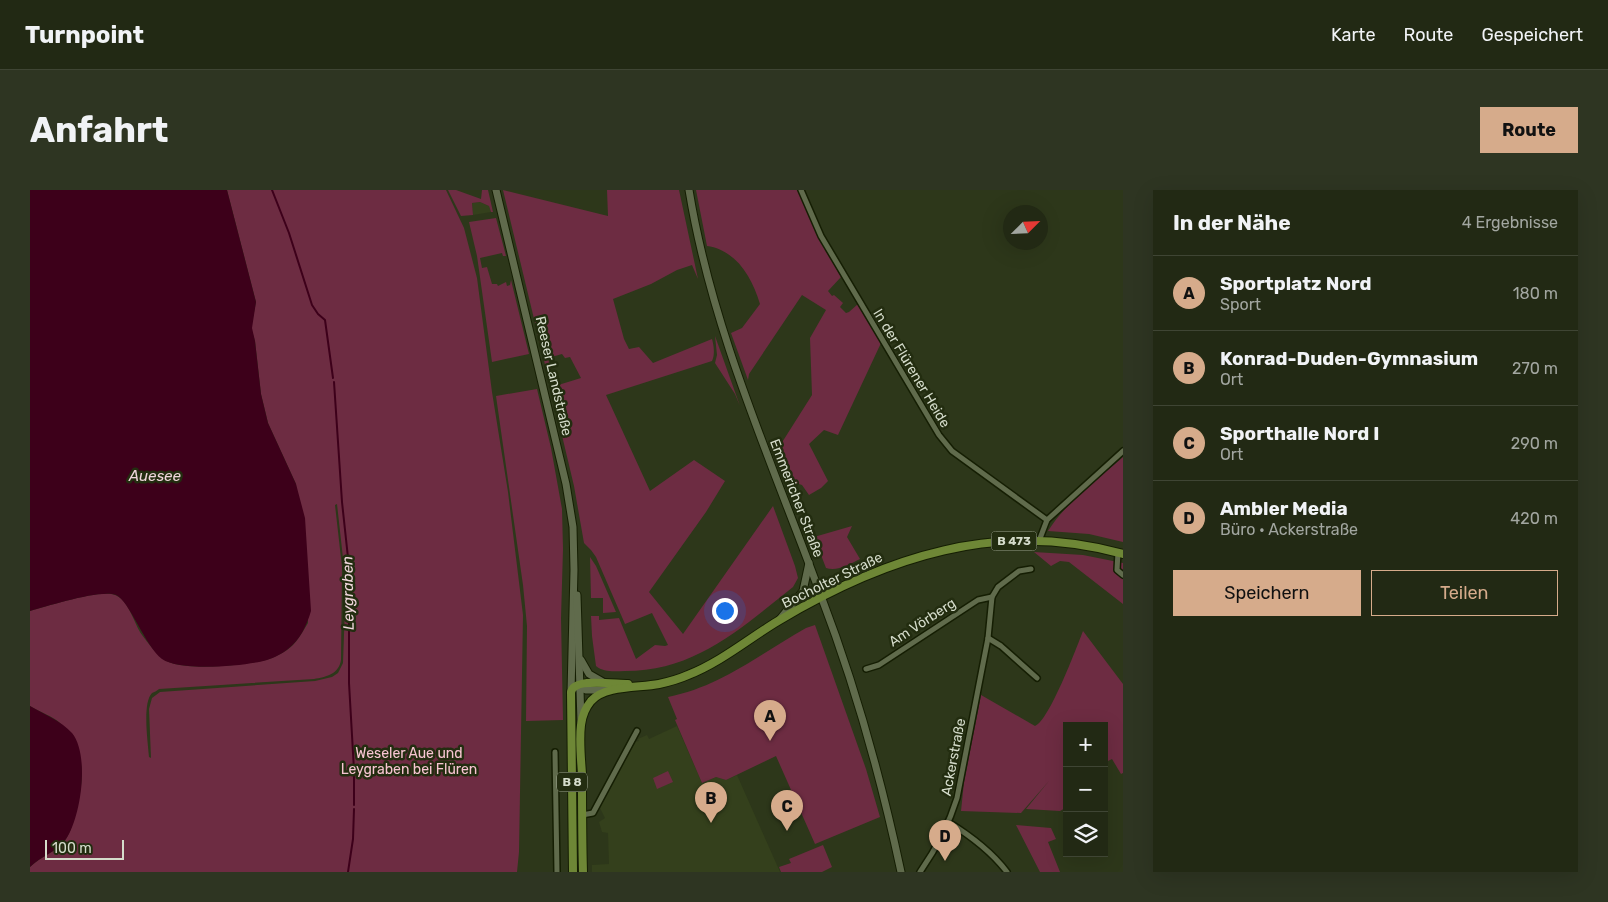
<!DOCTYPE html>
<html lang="de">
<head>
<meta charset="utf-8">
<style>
	body { margin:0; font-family:Rubik,sans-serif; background:#2e3522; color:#f1f3f6 }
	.controls { position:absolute; right:15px; bottom:15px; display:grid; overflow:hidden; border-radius:0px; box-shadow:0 5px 20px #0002 }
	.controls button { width:45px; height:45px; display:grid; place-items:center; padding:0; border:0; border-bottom:1px solid #3f4534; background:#222914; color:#f1f3f6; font:25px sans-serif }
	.compass { position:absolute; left:973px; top:15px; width:45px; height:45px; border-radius:50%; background:#222914; box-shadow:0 5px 20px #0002; rotate:66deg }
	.scale { position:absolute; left:15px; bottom:12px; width:79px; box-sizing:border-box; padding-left:5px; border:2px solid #d5dccb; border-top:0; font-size:14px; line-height:18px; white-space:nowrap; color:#d5dccb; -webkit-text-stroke:4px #232d10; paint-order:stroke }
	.you { position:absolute; left:694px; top:420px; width:18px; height:18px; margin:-12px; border:4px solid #fff; border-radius:50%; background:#1a73e8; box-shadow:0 0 0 8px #1a73e833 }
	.badge { display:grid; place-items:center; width:32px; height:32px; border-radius:50%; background:#d6ab8b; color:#111; font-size:16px; font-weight:700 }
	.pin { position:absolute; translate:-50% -41px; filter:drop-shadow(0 1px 2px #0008) }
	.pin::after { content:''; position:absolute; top:26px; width:18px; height:15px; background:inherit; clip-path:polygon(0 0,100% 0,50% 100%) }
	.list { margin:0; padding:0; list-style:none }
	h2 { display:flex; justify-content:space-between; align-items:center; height:65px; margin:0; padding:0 20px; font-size:21px }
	h2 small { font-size:16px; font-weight:400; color:#a2a6a0 }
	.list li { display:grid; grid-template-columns:32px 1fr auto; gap:15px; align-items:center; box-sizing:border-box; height:75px; padding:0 20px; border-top:1px solid #3f4534 }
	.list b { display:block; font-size:19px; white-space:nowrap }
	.list p { margin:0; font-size:16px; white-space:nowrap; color:#a2a6a0 }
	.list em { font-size:16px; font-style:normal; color:#a2a6a0 }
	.actions { display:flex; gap:10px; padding:15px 20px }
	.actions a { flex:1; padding:11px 0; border:1px solid #d6ab8b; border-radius:0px; text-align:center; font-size:18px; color:#d6ab8b }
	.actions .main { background:#d6ab8b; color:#111 }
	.icon { flex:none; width:28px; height:28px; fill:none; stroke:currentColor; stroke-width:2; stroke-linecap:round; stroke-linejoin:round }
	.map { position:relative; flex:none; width:1093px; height:682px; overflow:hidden; border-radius:0px }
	header { display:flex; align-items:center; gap:30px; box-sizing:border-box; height:70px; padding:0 25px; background:#222914; border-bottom:1px solid #3f4534 }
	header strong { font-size:24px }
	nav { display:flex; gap:28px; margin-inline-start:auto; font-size:18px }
	.intro { display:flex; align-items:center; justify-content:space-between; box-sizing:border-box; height:120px; padding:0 30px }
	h1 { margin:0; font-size:35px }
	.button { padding:12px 22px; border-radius:0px; background:#d6ab8b; color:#111; font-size:18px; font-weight:700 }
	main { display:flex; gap:30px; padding:0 30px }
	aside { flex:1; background:#222914; border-radius:0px; box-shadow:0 5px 20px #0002 }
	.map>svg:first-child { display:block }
	.built { fill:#34401c }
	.green { fill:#6d2c42; fill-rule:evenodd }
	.water { fill:#3d001a }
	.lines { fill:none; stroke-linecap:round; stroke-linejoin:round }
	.stream { stroke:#3d001a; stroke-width:2 }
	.street-casing { stroke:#151e03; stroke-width:8 }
	.secondary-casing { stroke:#151e03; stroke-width:9 }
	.primary-casing { stroke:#151e03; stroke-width:10 }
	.street { stroke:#606b4c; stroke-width:5 }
	.secondary { stroke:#606b4c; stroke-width:7 }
	.primary { stroke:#6e8736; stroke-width:8 }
	.labels { text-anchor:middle; stroke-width:5; stroke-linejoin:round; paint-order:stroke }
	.shield { fill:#232d10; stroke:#a0a893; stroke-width:1 }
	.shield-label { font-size:12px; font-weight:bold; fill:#d5dccb }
	.street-label { font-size:14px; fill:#d5dccb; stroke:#232d10 }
	.park-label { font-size:14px; fill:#f8c5d2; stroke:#232d10 }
	.water-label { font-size:15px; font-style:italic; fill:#f0d6dc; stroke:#232d10 }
</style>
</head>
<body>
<header>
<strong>Turnpoint</strong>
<nav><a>Karte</a><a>Route</a><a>Gespeichert</a></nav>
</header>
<div class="intro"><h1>Anfahrt</h1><a class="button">Route</a></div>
<main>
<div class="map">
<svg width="1093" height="682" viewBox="0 0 1093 682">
	<rect width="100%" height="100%" fill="#2d371a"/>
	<g class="built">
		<polygon points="450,12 459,16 461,22 443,25 442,13"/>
		<polygon points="647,536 672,593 686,587 696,590 707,585 750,682 562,682 562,675 579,674 578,643 572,642 569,632 575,628 569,616 605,552 609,551 608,549 617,545 619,549"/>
	</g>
	<g class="green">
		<path d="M197 0H416L434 38 447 88 462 202 478 302 493 425 489 662 487 682H0V677C11 666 27 662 36 649 45 636 55 589 51 574 50 569 33 536 30 533 24 527 8 521 0 516V421C18 416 70 399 85 405 99 410 104 434 112 445 118 453 125 462 132 468 147 483 216 475 236 470 243 468 251 464 257 460 266 454 272 443 278 433L266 294 238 233 231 204 225 151 221 138 226 112ZM307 314 314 377 315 416 313 473 308 483 302 487 285 491 130 502 122 508 119 519 121 568 119 567C118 553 112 513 122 503 124 502 127 501 129 499L284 489C296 487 309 484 311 470L312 377 305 315Z"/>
		<polygon points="418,0 426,0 451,9 452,0 458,0 463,22 461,22 459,16 450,12 442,13 443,25 431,26"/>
		<path d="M473 0 578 26 577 0H649L668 89 662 75 647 80 621 94 583 109 594 149 599 159 609 157 623 173 682 149C684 156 685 165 682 171L576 205 620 301 664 270 695 291 676 322 619 402 653 444 743 316 765 376 768 388 763 397C711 438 666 481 595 481 586 481 574 483 566 476L562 446 561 426H569V430L589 428 606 469 625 455 635 456 638 455 622 423 595 434 566 367 561 360 554 353 544 296 520 195 522 194 525 196 551 188 540 167 535 168 532 164 518 168 522 185V187H518Z"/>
		<path d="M666 0H768L788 46 811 87 798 101 802 106 804 105 813 113 810 117 816 123 819 122 828 114 851 153 808 245 794 240 779 254 798 291 791 298 779 305 772 295 759 291 749 267 752 262 751 254 782 205 780 148 796 120 772 105 719 184 718 190 701 143 712 138 730 114C722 87 706 60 677 56Z"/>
		<polygon points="466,28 476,66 473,66 472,63 450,68 452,78 457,77 462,94 467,94 468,96 476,92 477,96 480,95 481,90 499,164 462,172 447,66 439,32"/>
		<polygon points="685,146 710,216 705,204 685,173 687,165"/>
		<polygon points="507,199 521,258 532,319 533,359 531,428 533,530 496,531 497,436 493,395 466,206"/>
		<path d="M1093 267V352L1059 344 1018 341C1037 311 1067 290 1093 267Z"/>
		<path d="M822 336 817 347 830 369C820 374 807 382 796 378L784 347Z"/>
		<polygon points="1004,362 1053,365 1093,373 1093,414 1039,372 1030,371 1021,376"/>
		<polygon points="560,367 566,376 586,422 573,423 573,408 561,408"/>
		<path d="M785 435 836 579 850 627 785 654 746 566 696 590 686 587 672 593 645 530 647 529 638 507C690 497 730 464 776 438Z"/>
		<path d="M1053 441 1093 494V583L1091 584 1082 569 1074 573V536H1037V576L1033 575 1037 577V617L1030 621 996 619 1019 591 991 623 931 621 934 592 951 505 1005 536C1019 531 1046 459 1053 441Z"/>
		<polygon points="638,581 643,592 627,599 623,588"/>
		<polygon points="986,635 1021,638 1026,649 1018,652 1030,682 1010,682"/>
		<polygon points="793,655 802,677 792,682 751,682 749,677 761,673 759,669"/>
	</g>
	<g class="water">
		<path d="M0 0H197L226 112 222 138 225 151 231 204 238 233 266 294 275 328 281 421C277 435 270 450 258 459 253 463 244 468 237 470 217 476 150 482 132 469 115 456 99 410 86 405 71 399 18 416 0 421Z"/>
		<path d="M0 516C14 524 31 531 42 543 60 565 51 627 36 649 27 662 11 666 0 677Z"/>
	</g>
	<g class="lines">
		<g class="stream">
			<polyline points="242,0 259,43 282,115 288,124 295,130 303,188"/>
			<polyline points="304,192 312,312 319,377 319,493 324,580 324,615"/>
			<polyline points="318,682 323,649 324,619"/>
		</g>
		<g class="street-casing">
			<g id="street">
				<polyline points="771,0 791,46 909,245 922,261 1017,330"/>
				<polyline points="1009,351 1017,330 1093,261"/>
				<polyline points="1088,362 1087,380 1093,385"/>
				<polyline points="958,448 971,456 1007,488"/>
				<polyline points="836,479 849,475 948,410 962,407"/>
				<polyline points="525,562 527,682"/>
				<polyline points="552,625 563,623 607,541"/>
				<path d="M918 632C941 646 961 661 977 682"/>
				<path d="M890 682C906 659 919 634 927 608L958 448 962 407 968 397 989 381 1001 379"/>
			</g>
		</g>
		<g class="secondary-casing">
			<g id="secondary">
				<polyline points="466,0 536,294 543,337 544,380 541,502"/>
				<path d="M659 0C682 141 742 272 791 406 825 495 851 588 871 682"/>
				<polyline points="547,405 551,532"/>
				<polyline points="750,429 773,401 779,373"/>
				<polyline points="551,470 559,484 573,492"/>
				<polyline points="547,497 556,500 577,500"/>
			</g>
		</g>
		<g class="primary-casing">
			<g id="primary">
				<path d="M543 682 541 502C542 499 543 497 546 496 554 490 587 494 598 494"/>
				<path d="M553 682C552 649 552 617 552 584 551 568 549 551 551 535 552 527 556 517 561 511 575 495 609 498 629 494 638 492 649 489 658 485 691 472 718 449 748 431 855 367 969 329 1093 364"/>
			</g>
		</g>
		<use href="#street" class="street"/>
		<use href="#secondary" class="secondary"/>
		<use href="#primary" class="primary"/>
	</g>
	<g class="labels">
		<g class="shield">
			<rect x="961.5" y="341.5" width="45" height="19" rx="4"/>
			<rect x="527" y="582.5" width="30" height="19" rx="4"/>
		</g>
		<g class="shield-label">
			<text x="984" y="355">B 473</text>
			<text x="542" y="596">B 8</text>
		</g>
		<g class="street-label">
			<text transform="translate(882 178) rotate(59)" y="5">In der Flürener Heide</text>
			<text transform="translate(524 186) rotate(77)" y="5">Reeser Landstraße</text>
			<text transform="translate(767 308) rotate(69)" y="5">Emmericher Straße</text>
			<text transform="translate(802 390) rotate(-26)" y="5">Bocholter Straße</text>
			<text transform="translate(892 432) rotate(-33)" y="5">Am Vörberg</text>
			<text transform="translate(923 567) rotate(-79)" y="5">Ackerstraße</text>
		</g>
		<g class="park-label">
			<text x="379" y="568">Weseler Aue und<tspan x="379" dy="16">Leygraben bei Flüren</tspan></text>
		</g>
		<g class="water-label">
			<text x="125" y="291">Auesee</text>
			<text transform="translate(318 403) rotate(-91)" y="5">Leygraben</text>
		</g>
	</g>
</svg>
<div class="controls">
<button>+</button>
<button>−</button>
<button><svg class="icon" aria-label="layers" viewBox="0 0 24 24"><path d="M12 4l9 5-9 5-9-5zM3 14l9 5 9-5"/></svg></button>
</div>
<svg class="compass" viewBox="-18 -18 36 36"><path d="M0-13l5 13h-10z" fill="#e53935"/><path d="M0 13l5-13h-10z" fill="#a2a6a0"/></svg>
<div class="scale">100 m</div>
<div class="you"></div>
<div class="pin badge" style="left:740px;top:551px">A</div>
<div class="pin badge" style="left:681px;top:633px">B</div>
<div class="pin badge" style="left:757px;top:641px">C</div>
<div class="pin badge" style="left:915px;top:671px">D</div>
</div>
<aside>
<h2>In der Nähe<small>4 Ergebnisse</small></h2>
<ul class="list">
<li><span class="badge">A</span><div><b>Sportplatz Nord</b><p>Sport</p></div><em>180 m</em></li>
<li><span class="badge">B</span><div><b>Konrad-Duden-Gymnasium</b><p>Ort</p></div><em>270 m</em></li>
<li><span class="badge">C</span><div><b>Sporthalle Nord I</b><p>Ort</p></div><em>290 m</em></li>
<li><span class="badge">D</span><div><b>Ambler Media</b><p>Büro · Ackerstraße</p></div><em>420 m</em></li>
</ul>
<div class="actions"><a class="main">Speichern</a><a>Teilen</a></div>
</aside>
</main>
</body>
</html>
